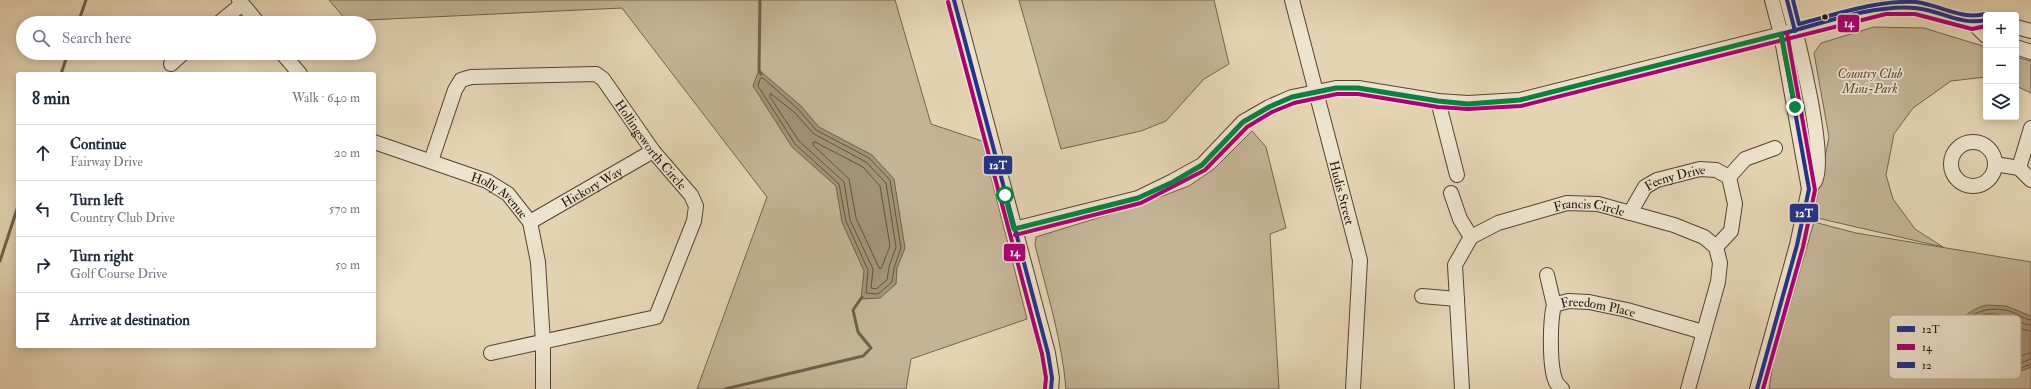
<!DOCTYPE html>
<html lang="en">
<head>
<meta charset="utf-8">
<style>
	body { margin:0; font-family:"IM FELL Double Pica",serif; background:#f2f2f3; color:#1f2937 }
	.controls { position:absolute; right:12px; top:12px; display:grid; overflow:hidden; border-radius:4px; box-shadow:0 2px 10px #0003 }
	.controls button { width:36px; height:36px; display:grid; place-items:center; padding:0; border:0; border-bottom:1px solid #e0e1e3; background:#fff; color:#1f2937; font:20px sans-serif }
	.stop { position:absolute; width:12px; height:12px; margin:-9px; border:3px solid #0b8043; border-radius:50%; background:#fff }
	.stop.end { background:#0b8043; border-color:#fff; box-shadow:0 1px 4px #0008 }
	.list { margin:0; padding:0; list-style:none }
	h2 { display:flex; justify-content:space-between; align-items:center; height:52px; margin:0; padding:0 16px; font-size:17px }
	h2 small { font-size:13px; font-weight:400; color:#747a83 }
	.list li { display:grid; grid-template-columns:26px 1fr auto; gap:12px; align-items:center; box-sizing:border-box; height:56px; padding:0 16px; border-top:1px solid #e0e1e3 }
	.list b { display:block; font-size:15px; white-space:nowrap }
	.list p { margin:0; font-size:13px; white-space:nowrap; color:#747a83 }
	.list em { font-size:13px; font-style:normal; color:#747a83 }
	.icon { flex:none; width:22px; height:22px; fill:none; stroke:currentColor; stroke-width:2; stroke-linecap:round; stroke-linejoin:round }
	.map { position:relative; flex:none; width:2031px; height:389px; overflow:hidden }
	.search { position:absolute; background:#fff; box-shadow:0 2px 10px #0003; left:16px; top:16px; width:360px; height:44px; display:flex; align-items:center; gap:10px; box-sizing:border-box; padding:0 14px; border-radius:22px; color:#747a83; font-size:15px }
	.panel { position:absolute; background:#fff; box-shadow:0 2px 10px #0003; left:16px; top:72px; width:360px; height:276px; border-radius:4px }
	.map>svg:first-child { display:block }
	.green { fill:#c4b396; stroke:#74634e }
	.water { fill:#a39278; stroke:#705f4a }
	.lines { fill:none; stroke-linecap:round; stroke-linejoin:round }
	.shore { stroke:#63523f; stroke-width:1 }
	.stream { stroke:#705f4a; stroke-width:3 }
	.minor-casing { stroke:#544331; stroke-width:16 }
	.minor { stroke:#eee3ce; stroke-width:14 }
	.bus-1-casing { stroke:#eee3ce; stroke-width:7 }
	.bus-2-casing { stroke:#eee3ce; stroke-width:7 }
	.bus-3-casing { stroke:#eee3ce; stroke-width:7 }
	.bus-1 { stroke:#21338b; stroke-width:4 }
	.bus-2 { stroke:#a90272; stroke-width:4 }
	.bus-3 { stroke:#21338b; stroke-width:4 }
	.route { stroke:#0b8043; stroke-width:5 }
	.bus-dot { fill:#231306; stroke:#eee3ce; stroke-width:1.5 }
	.labels { text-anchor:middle; stroke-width:3.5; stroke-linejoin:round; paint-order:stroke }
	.park-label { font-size:13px; font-style:italic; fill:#5b4b38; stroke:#eee3ce }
	.street-label { font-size:13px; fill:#231306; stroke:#eee3ce }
	.key { fill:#eee3ce; stroke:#b1a592; stroke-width:1 }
	.key-label { font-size:11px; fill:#231306 }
	.line-badge { stroke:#eee3ce; stroke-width:1.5 }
	.badge-label { font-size:11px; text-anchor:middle; font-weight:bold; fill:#fff }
</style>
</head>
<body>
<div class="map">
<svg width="2031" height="389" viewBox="0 0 2031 389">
	<rect width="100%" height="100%" fill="#e5d4b3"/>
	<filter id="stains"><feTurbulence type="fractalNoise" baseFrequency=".005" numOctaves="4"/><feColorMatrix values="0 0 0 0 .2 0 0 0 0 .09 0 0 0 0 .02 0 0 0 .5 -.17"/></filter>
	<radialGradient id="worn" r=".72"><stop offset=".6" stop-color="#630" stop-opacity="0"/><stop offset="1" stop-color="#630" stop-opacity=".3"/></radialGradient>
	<g class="green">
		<polygon points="329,0 895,0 931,124 982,141 1027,319 911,359 906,389 697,389 767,197 622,8 347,21"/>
		<polygon points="1019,0 1214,0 1229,64 1204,79 1166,121 1141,131 1061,149"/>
		<polygon points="1874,27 1924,28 1986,47 1986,77 1951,81 1913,108 1894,134 1886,175 1893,199 1915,229 1943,247 1813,217 1829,137 1814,53 1821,43"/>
		<polygon points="2016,57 2031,61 2031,93 2016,86"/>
		<path d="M1252 131 1266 147 1286 228 1270 234 1279 389H1066C1062 340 1047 293 1035 245L1036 237 1133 207 1189 186 1214 169Z"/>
		<polygon points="1814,222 1856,233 2031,262 2031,389 1769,389 1773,364"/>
	</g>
	<g class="water">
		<polygon points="759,70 801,106 819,127 872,155 894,179 905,248 897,268 896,284 880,298 861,299 864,271 842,222 836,186 792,147 753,86"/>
		<path d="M1987 305 2006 306 2031 316V367C2012 377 1995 365 1975 367 1968 368 1961 373 1954 375L1947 371C1947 365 1945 358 1946 352 1949 330 1966 309 1987 305Z"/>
	</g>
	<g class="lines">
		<g class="shore">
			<polygon points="763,78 798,109 816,130 869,158 890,180 901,248 894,268 892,282 878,294 866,293 868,270 846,221 839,184 795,144 758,86 760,79"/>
			<polygon points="771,94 794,112 814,134 866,162 886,183 896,247 889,267 887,280 876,289 871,288 873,269 850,220 844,182 799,141 770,97"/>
			<polygon points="815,142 863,167 880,186 890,246 881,269 879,268 856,218 849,179 813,145 813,143"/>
			<path d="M2031 320C2022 319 2014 311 2005 310 1968 303 1948 335 1951 368L1954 370 1973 363H1988L2021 368 2031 364"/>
			<path d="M2031 325C2015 324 2007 312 1987 314 1971 316 1947 351 1958 364L1973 358H1989L2020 363 2031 359"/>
			<path d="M2031 331C2021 330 2013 324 2004 321 1981 314 1968 333 1962 353L1964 355C1984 346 2002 360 2019 357 2023 356 2026 353 2031 353"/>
		</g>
		<g class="stream">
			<polyline points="760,0 759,70 761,74"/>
			<polyline points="78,23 86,0"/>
			<polyline points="61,74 68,53"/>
			<polyline points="0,261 18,206"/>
			<polyline points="725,389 863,356 871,348 858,332 853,310 862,297"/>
		</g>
		<g class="minor-casing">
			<g id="minor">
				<polyline points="239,0 258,23"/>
				<polyline points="954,0 1048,353 1052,378 1051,389"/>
				<path id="s1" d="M1292 0 1360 260 1353 389"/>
				<path d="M1787 0C1796 32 1828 156 1815 181 1813 184 1811 186 1809 189"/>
				<polyline points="219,23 242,4"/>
				<polyline points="1973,23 1986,36"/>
				<polyline points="2016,27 2031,31"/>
				<polyline points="2016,47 2031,52"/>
				<polyline points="282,53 300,74"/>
				<polyline points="171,64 183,53"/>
				<polyline points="1438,101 1457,175"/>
				<path id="s2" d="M374 142 487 181 508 194 530 222 538 262 543 343V389"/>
				<circle cx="1973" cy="164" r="22"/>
				<path id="s3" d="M431 161 455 90 461 80 471 77 596 74 603 79 653 151 691 195 696 206 694 221 656 317 491 353"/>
				<polyline points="1995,164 2019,168"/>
				<polyline points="2019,168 2031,128"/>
				<polyline points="2019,168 2031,180"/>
				<polyline points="1729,177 1745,159 1775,148"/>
				<polyline points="1451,193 1460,219 1471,237"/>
				<path id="s4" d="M1630 213 1645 187 1657 180 1700 169 1716 170 1729 177 1735 204 1731 231 1716 247"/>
				<path id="s5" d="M530 222 653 151"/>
				<polyline points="1014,229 1138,198 1173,181 1202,165 1243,122 1269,107 1292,97 1336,88 1358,88 1438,101 1468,103 1520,100 1885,8 1916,8 1973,23 1986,20"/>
				<polyline points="1547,275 1554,305"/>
				<polyline points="1422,296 1457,299"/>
				<path id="s6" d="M1462 389 1455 265 1471 237 1498 223 1567 203 1598 204 1674 225 1704 237 1716 247 1720 263 1718 282 1688 389"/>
				<path id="s7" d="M1562 389C1560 387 1557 384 1556 382 1549 367 1550 321 1554 305L1568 301 1589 302 1627 310 1703 332"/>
				<polyline points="1757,389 1797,245 1809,189 1781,34 1772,0"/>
			</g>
		</g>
		<use href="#minor" class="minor"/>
		<g class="bus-1-casing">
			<g id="bus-1">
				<polyline points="954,0 1048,353 1052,378 1051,389"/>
				<polyline points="1787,0 1795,31"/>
				<path d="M1781 34C1821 24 1874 4 1915 8 1940 10 1960 26 1986 20"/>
				<polyline points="1757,389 1797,245 1809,189 1781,34"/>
			</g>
		</g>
		<g class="bus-2-casing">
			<g id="bus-2">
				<polyline points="948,2 1042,354 1046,378 1045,388"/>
				<polyline points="1015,235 1141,203 1205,170 1247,127 1272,112 1294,103 1337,94 1358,94 1438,107 1468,109 1521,106 1886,14 1915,14 1972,29 1986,26"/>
				<polyline points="1763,389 1803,247 1815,190 1787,33"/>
			</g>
		</g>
		<g class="bus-3-casing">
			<path id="bus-3" d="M1793 0 1799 24C1837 14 1877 0 1916 2 1940 5 1961 20 1985 14"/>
		</g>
		<use href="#bus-1" class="bus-1"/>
		<use href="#bus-2" class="bus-2"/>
		<use href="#bus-3" class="bus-3"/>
	</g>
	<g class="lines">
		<polyline class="route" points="1005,195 1014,229 1138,198 1173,182 1202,165 1243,122 1269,107 1292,97 1336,88 1358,88 1438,101 1468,104 1520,100 1781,34 1795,107"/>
	</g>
	<circle class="bus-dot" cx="1825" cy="17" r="3.5"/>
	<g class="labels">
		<g class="park-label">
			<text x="1870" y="78">Country Club<tspan x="1870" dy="15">Mini-Park</tspan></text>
		</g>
		<g class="street-label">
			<text dy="5" stroke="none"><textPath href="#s3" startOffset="312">Hollingsworth Circle</textPath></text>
			<text dy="5" stroke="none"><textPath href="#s4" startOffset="62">Feeny Drive</textPath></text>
			<text dy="5" stroke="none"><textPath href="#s5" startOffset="71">Hickory Way</textPath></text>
			<text dy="5" stroke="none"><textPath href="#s1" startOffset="199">Hudis Street</textPath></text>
			<text dy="5" stroke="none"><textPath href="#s2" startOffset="138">Holly Avenue</textPath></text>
			<text dy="5" stroke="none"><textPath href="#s6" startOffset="281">Francis Circle</textPath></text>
			<text dy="5" stroke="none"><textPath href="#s7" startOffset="132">Freedom Place</textPath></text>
		</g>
	</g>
	<rect x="1889" y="315" width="132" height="64" rx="6" class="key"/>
	<rect x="1897" y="326" width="18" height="6" fill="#21338b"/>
	<rect x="1897" y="344" width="18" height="6" fill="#a90272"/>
	<rect x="1897" y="362" width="18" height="6" fill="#21338b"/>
	<g class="key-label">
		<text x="1922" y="333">12T</text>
		<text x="1922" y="351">14</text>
		<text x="1922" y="369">12</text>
	</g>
	<g class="line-badge">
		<rect x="1837" y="14" width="23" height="19" rx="4" fill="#a90272"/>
		<rect x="983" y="155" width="30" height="20" rx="4" fill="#21338b"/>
		<rect x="1789" y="203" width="30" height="20" rx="4" fill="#21338b"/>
		<rect x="1003" y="243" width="23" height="19" rx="4" fill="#a90272"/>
	</g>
	<g class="badge-label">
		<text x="1849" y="27">14</text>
		<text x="998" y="169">12T</text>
		<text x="1804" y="217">12T</text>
		<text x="1015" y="256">14</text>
	</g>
	<rect width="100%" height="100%" filter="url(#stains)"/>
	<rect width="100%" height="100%" fill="url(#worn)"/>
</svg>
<div class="controls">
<button>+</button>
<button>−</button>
<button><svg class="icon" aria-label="layers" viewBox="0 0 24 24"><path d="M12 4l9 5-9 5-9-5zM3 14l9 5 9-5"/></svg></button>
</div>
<div class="stop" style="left:1005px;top:195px"></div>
<div class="stop end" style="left:1795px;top:107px"></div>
<div class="search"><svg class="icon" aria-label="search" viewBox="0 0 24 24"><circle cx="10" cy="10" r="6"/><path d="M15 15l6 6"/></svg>Search here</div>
<section class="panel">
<h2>8 min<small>Walk · 640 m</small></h2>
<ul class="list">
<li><svg class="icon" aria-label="ahead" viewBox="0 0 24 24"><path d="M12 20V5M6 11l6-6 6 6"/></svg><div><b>Continue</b><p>Fairway Drive</p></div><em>20 m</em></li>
<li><svg class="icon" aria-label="left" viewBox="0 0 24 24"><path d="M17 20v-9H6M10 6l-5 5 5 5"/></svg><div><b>Turn left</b><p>Country Club Drive</p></div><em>570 m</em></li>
<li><svg class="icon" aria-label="right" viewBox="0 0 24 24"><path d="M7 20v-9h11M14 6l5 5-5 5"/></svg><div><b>Turn right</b><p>Golf Course Drive</p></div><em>50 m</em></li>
<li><svg class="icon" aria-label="arrive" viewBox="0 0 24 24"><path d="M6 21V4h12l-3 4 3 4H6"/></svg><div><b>Arrive at destination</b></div></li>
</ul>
</section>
</div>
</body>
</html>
